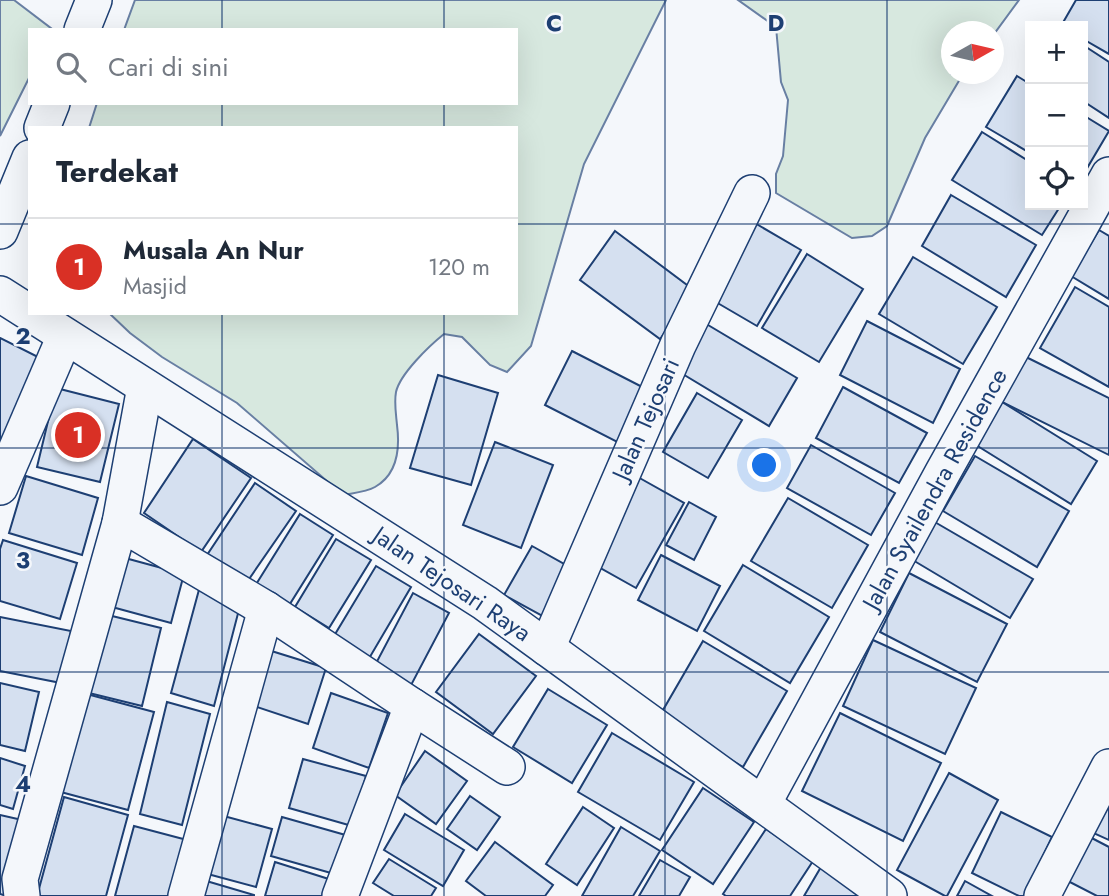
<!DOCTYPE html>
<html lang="id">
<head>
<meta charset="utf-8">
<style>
	body { margin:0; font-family:Jost,sans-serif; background:#f6f6f7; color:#1f2937 }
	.controls { position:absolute; right:21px; top:21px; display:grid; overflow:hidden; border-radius:0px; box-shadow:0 7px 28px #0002 }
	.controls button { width:63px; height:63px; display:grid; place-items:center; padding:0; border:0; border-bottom:2px solid #e0e1e3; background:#fff; color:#1f2937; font:35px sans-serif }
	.compass { position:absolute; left:941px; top:21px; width:63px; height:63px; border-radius:50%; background:#fff; box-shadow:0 7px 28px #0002; rotate:82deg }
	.you { position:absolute; left:765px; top:466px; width:24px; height:24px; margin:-18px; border:5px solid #fff; border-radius:50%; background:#1a73e8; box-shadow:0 0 0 10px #1a73e833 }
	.badge { display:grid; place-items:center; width:46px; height:46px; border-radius:50%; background:#d93025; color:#fff; font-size:23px; font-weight:700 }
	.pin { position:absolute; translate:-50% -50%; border:4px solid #fff; box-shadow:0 2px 7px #0006 }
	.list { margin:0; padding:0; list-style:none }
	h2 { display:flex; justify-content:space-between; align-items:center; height:91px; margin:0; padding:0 28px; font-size:30px }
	h2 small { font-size:23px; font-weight:400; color:#747a83 }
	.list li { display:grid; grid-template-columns:46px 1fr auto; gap:21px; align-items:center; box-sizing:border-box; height:98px; padding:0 28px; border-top:2px solid #e0e1e3 }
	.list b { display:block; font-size:26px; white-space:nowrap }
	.list p { margin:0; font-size:23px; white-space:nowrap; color:#747a83 }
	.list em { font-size:23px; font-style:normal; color:#747a83 }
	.icon { flex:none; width:38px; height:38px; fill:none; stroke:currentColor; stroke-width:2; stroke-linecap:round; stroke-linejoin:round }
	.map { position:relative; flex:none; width:1109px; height:896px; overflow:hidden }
	.search { position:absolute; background:#fff; box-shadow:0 7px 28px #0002; left:28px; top:28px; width:490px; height:77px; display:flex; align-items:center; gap:18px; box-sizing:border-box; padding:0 24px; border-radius:0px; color:#747a83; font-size:26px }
	.panel { position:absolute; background:#fff; box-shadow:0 7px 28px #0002; left:28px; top:126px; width:490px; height:189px; border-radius:0px }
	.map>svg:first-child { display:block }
	.green { fill:#d7e8df; stroke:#687fa3; stroke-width:2 }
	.building { fill:#d5e0f0; stroke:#1d3f73; stroke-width:2 }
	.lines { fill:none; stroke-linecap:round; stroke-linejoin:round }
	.minor-casing { stroke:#1d3f73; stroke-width:38 }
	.minor { stroke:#f4f7fb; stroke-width:35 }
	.grid { fill:none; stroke:#1d3f73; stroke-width:2; stroke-opacity:0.55 }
	.labels { text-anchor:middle; stroke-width:5; stroke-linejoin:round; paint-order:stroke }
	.street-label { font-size:24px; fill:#1d3f73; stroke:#f4f7fb }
	.grid-label { font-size:23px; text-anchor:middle; font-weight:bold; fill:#1d3f73; stroke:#f4f7fb; stroke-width:5; stroke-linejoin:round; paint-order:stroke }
</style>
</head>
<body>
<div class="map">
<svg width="1109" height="896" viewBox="0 0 1109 896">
	<rect width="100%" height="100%" fill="#f4f7fb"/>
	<g class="green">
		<polygon points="0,0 14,0 52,29 30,30 30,76 0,136"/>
		<path d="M135 0H666L584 164 531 346 507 372 490 365 462 337 444 334C429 346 400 374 396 392 394 403 396 414 397 425 400 448 398 474 375 487 366 492 353 493 343 495L237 403 162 357 130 333 109 313H516V128H89L97 103H516V30H124Z"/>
		<polygon points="738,0 1019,0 994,34 993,32 951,32 951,74 963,74 925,138 887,226 872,236 852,238 776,193 776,174 783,156 788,100 781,82 776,27"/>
	</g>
	<g class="building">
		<polygon points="1076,0 1109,0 1109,54 1083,39 1083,26 1061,26"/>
		<polygon points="1083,45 1109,62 1109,118 1083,101"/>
		<polygon points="1017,76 1030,84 1030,153 986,127"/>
		<polygon points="1083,115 1109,131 1083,175"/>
		<polygon points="982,132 1030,162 1030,205 1061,205 1042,235 952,180"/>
		<polygon points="951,195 1036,245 1006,297 922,246"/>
		<polygon points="753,222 801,250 757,326 709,298"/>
		<polygon points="1099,230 1109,236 1109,299 1071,276"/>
		<polygon points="615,231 695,291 660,339 580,280"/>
		<polygon points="807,254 863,289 819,362 762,328"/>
		<polygon points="913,257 997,307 963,364 879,314"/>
		<polygon points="1075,287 1109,307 1109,387 1040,348"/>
		<polygon points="867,321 960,369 933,423 840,375"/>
		<polygon points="703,322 797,378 769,426 676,370"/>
		<polygon points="0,338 42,359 0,445"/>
		<polygon points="572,351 656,394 629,448 545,405"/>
		<polygon points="1024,356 1109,398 1109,455 1002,402"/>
		<polygon points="438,375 498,393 471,485 410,468"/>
		<polygon points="843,387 927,433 899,483 816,438"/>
		<polygon points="56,388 119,404 100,482 37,467"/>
		<polygon points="697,393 742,420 708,478 663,452"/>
		<polygon points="1002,402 1097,461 1071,504 976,445"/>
		<polygon points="193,439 251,478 201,552 144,513"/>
		<polygon points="495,442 553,465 521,548 463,525"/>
		<polygon points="811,445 895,493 871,535 787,488"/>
		<polygon points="975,456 1069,511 1037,567 943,511"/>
		<polygon points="26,476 98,498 82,555 9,533"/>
		<polygon points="636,476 684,503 636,588 588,561"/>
		<polygon points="255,483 296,511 247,582 207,555"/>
		<polygon points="788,498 868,545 832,608 751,561"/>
		<polygon points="689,502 716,517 694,560 666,545"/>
		<polygon points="300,514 333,535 288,607 255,586"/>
		<polygon points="933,521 1033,579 1010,618 911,559"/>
		<polygon points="336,539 371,560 329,628 295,607"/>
		<polygon points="3,540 77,563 60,619 0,601 0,549"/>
		<polygon points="532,546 573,569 546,618 504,595"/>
		<polygon points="661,555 720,586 697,631 638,600"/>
		<polygon points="125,558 184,574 171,623 112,607"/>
		<polygon points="743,565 829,617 790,683 704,631"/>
		<polygon points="376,566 411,587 364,667 328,646"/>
		<polygon points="909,573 1007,624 977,682 880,632"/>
		<polygon points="200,586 242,598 214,706 171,693"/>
		<polygon points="413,593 449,613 409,689 373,669"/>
		<polygon points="108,615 161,628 142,706 89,693"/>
		<polygon points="0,617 71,631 61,683 0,671"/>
		<polygon points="479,634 536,676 493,734 436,692"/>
		<polygon points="873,640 976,688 945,754 843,706"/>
		<polygon points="703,641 787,691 743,767 659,717"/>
		<polygon points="265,649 326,668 308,724 248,704"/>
		<polygon points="0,683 39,692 25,751 0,745"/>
		<polygon points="548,689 607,725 572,783 513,747"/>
		<polygon points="83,693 154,712 128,810 57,791"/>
		<polygon points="331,693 388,713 369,768 313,748"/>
		<polygon points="167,702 210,714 182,825 140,814"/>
		<polygon points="840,713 941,763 903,841 802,791"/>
		<polygon points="612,733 694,782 660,840 578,792"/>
		<polygon points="425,751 467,781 436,824 395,795"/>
		<polygon points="0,758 25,766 13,809 0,805"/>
		<polygon points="303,759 366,776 352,826 289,808"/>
		<polygon points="949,773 998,800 947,896 945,896 897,870"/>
		<polygon points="1109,787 1109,840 1089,831"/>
		<polygon points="703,788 754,822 713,884 662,850"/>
		<polygon points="470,796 500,817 477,850 447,829"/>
		<polygon points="64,797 128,815 106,896 37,896"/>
		<polygon points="583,807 614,828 577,885 546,864"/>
		<polygon points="1001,812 1052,837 1024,896 1019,896 972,873"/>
		<polygon points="405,814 464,850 443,886 384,850"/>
		<polygon points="0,815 31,822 7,896 0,894"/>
		<polygon points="220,815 272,829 256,887 204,873"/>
		<polygon points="282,817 349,836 338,875 271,856"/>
		<polygon points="134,826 187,840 172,896 115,896"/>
		<polygon points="621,827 660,851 633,896 582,896"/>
		<polygon points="766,829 813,861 790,896 726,896 723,894"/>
		<polygon points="1084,834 1109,847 1109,896 1097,896 1062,878"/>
		<polygon points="495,842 553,885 545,896 486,896 466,881"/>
		<polygon points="389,859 436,888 431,896 394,896 373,883"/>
		<polygon points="660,860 690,877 679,896 639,896"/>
		<polygon points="275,862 335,881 331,896 265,896"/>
		<polygon points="821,867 860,891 857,896 804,896"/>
		<polygon points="203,880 254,895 254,896 199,896"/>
		<polygon points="965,881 992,896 957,896"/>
	</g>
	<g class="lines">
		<g class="minor-casing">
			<g id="minor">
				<polyline points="82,30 94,0"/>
				<polyline points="42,128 52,103"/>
				<polyline points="0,231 30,158"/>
				<polyline points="0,294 485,603 889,896"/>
				<polyline points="0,487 65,336"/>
				<polyline points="120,523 266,609 412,706 340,896"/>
				<polyline points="547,648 678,345 752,193"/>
				<polyline points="412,706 507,767"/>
				<polyline points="763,804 943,472 1109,175"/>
				<polyline points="22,896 20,879 120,523 145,387"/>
				<polyline points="186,896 266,609"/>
				<polyline points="1042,896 1109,767"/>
			</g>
		</g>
		<use href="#minor" class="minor"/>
	</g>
	<path class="grid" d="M222 0V30M444 0V30M665 0V896M887 0V896M222 103V128M444 103V128M0 224H30M516 224H1109M222 313V896M444 313V896M0 448H1109M0 672H1109"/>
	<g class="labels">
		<g class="street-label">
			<text transform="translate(646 419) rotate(-66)" y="8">Jalan Tejosari</text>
			<text transform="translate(935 489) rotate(-61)" y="8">Jalan Syailendra Residence</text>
			<text transform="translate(452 584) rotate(34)" y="8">Jalan Tejosari Raya</text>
		</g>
	</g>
	<g class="grid-label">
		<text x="554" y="31">C</text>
		<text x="776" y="31">D</text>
		<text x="23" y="344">2</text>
		<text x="23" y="568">3</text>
		<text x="23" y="792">4</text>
	</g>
</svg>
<div class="controls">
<button>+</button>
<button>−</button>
<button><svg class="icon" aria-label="locate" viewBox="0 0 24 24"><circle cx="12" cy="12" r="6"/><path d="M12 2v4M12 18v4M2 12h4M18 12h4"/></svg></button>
</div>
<svg class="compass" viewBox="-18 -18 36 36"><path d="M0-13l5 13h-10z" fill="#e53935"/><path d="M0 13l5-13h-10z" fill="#747a83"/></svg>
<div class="you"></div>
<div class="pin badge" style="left:78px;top:435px">1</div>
<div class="search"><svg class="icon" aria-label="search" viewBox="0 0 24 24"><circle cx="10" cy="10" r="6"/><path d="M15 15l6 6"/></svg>Cari di sini</div>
<section class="panel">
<h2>Terdekat<small></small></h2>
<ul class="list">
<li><span class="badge">1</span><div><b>Musala An Nur</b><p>Masjid</p></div><em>120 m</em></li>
</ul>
</section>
</div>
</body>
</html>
